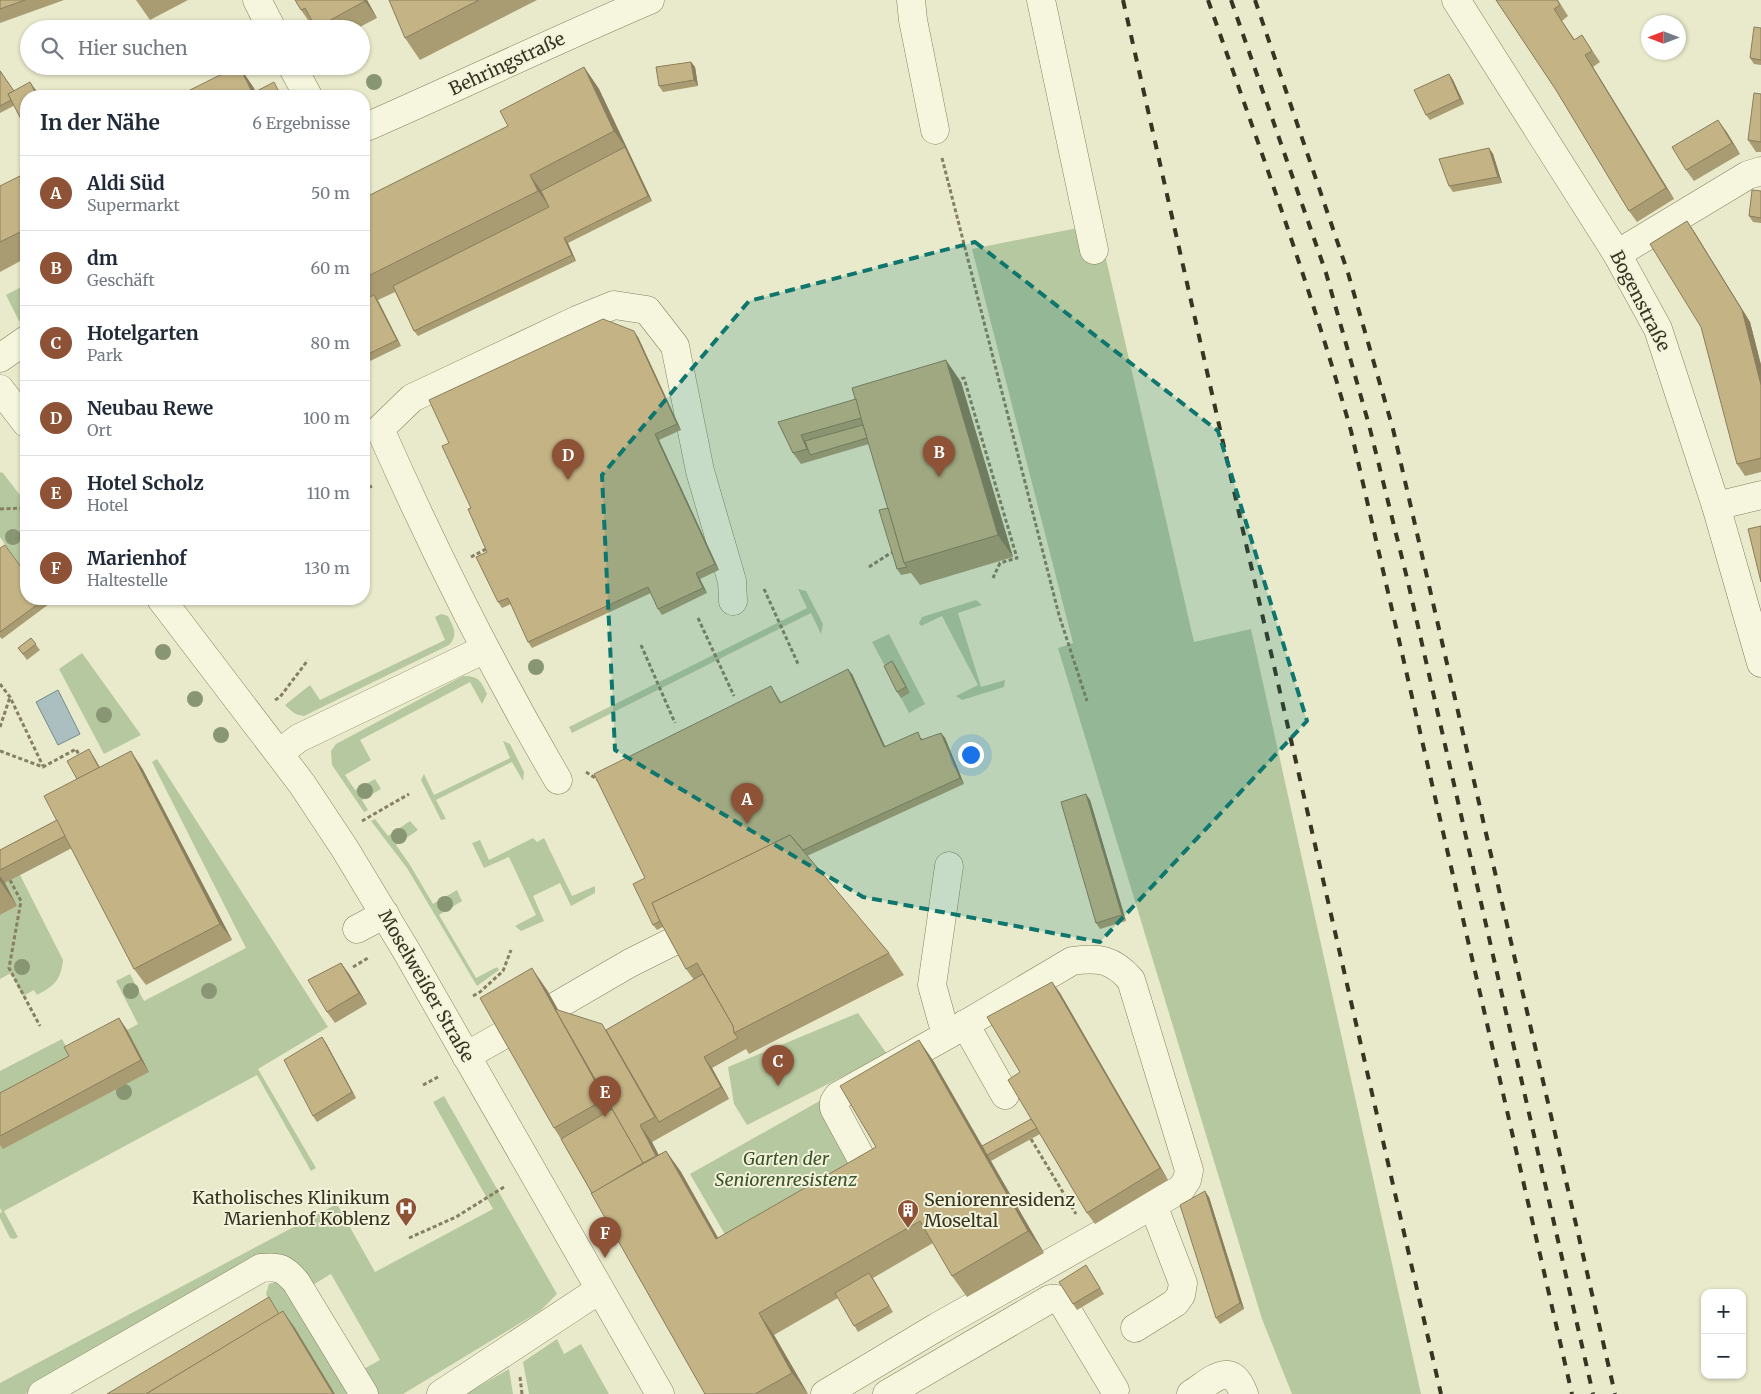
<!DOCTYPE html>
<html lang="de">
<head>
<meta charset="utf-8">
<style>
	body { margin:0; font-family:Merriweather,serif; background:#f6f6f7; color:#1f2937 }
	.controls { position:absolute; right:15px; bottom:15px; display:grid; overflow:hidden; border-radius:10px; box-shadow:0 1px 4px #0004 }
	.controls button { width:45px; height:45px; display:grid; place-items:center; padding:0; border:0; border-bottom:1px solid #e0e1e3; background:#fff; color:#1f2937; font:25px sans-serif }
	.compass { position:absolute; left:1641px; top:15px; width:45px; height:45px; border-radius:50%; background:#fff; box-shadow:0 1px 4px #0004; rotate:270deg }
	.you { position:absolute; left:970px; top:754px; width:18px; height:18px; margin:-12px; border:4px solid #fff; border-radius:50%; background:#1a73e8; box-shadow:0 0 0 8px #1a73e833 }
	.badge { display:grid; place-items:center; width:32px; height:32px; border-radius:50%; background:#8e5337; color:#fff; font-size:16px; font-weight:700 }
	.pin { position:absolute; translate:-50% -41px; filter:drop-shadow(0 1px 2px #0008) }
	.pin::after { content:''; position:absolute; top:26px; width:18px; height:15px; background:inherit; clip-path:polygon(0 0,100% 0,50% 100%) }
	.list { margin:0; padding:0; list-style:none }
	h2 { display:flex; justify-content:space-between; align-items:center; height:65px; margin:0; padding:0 20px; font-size:21px }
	h2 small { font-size:16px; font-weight:400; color:#747a83 }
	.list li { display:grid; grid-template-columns:32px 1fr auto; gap:15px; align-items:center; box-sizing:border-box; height:75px; padding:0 20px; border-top:1px solid #e0e1e3 }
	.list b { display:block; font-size:19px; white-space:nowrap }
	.list p { margin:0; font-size:16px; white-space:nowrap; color:#747a83 }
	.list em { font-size:16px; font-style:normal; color:#747a83 }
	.icon { flex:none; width:28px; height:28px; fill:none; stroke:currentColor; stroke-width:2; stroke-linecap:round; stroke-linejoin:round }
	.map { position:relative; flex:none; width:1761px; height:1394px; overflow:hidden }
	.search { position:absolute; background:#fff; box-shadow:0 1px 4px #0004; left:20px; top:20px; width:350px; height:55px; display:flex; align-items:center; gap:12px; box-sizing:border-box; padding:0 18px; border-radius:28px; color:#747a83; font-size:19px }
	.panel { position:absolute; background:#fff; box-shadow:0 1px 4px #0004; left:20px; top:90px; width:350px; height:515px; border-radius:20px }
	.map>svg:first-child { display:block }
	.green { fill:#b6c89f }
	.water { fill:#abbfc0; stroke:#728b8d }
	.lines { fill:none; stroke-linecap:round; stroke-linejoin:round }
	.minor-casing { stroke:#868061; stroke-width:29 }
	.path { stroke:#868061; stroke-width:3; stroke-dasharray:4 2.5; stroke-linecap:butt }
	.minor { stroke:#f5f6dd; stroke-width:28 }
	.rail { stroke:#383422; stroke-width:4; stroke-dasharray:9 9; stroke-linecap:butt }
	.tree { fill:#899673 }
	.wall { fill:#a99b72 }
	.shaded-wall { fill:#897e5d }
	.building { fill:#c4b485; stroke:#897e5d }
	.marked { fill:#0f766e; fill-opacity:0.2; stroke:#0f766e; stroke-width:4; stroke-dasharray:10 6; stroke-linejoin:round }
	.labels { text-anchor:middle; stroke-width:4; stroke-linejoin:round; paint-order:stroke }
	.street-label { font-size:18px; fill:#383422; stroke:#f2f3da }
	.park-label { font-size:18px; font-style:italic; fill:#3b522b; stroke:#f2f3da }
	.poi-label { font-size:18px; fill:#383422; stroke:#f2f3da; text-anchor:end }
</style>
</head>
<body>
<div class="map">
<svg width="1761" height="1394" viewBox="0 0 1761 1394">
	<rect width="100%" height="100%" fill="#e9eacb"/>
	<g class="green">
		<polygon points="1098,224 1194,642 1251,629 1421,1394 1292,1394 1262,1319 1058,648 1073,643 972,249"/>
		<polygon points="25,285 26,317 19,321 6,295"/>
		<polygon points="0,472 3,473 26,503 26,574 0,537"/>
		<polygon points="798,589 806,591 823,624 821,634 811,613 572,733 569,727 807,608"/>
		<polygon points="976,600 982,605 958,613 981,687 1005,680 1004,687 962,700 956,696 978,685 942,616 921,626 919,623 922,617"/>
		<path d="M441 614 448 616C453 627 459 635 449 645L304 716C295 715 291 711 285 705L310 685 320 700 445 640 435 617Z"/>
		<polygon points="889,634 925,704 909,713 901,698 910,693 896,667 888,672 872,642"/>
		<polygon points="82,653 141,735 104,754 59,669"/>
		<path d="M463 676C479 676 481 681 487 694L482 704 470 682 360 740 371 760 345 775 355 790 375 779 381 789 362 800 368 810 364 812 332 765 331 751 336 744Z"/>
		<polygon points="503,741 510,744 524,772 523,781 512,762 436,800 446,819 441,820 421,780 424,774 434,795 510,758"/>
		<polygon points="157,759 328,1027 258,1069 316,1168 311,1171 257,1075 4,1211 18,1237 14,1239 10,1238 0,1218 0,1213 2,1212 0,1208 0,1144 127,1030 138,1024 116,981 130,974 144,1001 246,948 152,762"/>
		<polygon points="375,819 388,836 410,821 418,830 396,845 410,865 433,904 457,890 462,901 439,915 476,978 497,967 499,970 477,986 407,868 371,821"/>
		<polygon points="533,838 537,842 544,838 572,896 595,886 595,893 571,906 560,883 533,896 544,921 521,931 515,926 536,915 509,857 484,868 472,843 480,840 489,860"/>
		<path d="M20 875 63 960C61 980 54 986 37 995L34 990 23 996 11 973 0 979V915L17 906 5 883Z"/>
		<polygon points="858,1013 887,1054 747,1125 734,1104 728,1067"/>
		<polygon points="62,1039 77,1067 0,1108 0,1071"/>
		<polygon points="839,1090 882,1165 734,1250 690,1174"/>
		<polygon points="444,1096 557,1294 540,1311 403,1394 373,1394 360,1371 380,1360 331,1274 311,1286 256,1260 25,1394 0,1394 0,1383 337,1204 375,1272 493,1209 433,1102"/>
		<polygon points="275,1282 283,1284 348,1394 335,1394 289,1331 273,1303 270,1304 266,1294 269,1284"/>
		<polygon points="557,1339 564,1354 581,1344 609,1394 529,1394 523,1362"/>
		<polygon points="509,1369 513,1394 466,1394"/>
	</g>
	<polygon class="water" points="58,690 80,734 58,745 36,702"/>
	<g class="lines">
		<g class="minor-casing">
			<g id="minor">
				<polyline points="257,0 272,29"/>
				<polyline points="911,0 913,20 935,130"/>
				<polyline points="1041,0 1094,250"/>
				<polyline points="1456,0 1617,254 1658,329 1716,506 1761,663"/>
				<polyline points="292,66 308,96"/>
				<path d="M364 128C460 86 554 41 650 0"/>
				<polyline points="1617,254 1748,175 1761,171"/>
				<polyline points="0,358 26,340"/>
				<polyline points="0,389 26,423"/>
				<polyline points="1716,506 1761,495"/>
				<polyline points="161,599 302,784 345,849 407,952 660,1394"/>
				<polyline points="279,753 299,738 485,649"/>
				<path d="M558 780C492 667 433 549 380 429L412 398 577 320 614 305 647 310 675 346 700 471 732 581 733 601"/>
				<polyline points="949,866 932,985 942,1021 949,1034"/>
				<polyline points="357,929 385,914"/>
				<polyline points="556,1006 630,963 674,941"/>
				<polyline points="965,1024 1005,1095"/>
				<polyline points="466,1056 503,1035"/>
				<polyline points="1135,1328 1175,1303 1181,1295 1183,1283 1153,1205"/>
				<path d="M42 1394 261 1268C279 1266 284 1268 296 1282L364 1394"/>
				<polyline points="441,1394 599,1290"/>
				<path d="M825 1394 937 1327 1181 1189 1187 1180 1189 1170 1131 980C1113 959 1098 957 1072 961L949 1034 838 1096 834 1102V1108L866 1167"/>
				<polyline points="887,1394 1050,1299 1057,1299 1062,1302 1115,1390"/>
				<path d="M1191 1394C1213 1380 1231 1359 1244 1394"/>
			</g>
		</g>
		<g class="path">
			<polyline points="942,158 1059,615 1087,701"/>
			<polyline points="955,380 964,378 1017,558 1000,563 993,578"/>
			<polyline points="364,490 372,486"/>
			<polyline points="0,509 26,508"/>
			<polyline points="471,557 490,547"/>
			<polyline points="869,567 889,554 894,552"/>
			<polyline points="764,589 799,666"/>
			<polyline points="698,618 734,696"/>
			<polyline points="641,645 675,723"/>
			<polyline points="0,684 10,697 43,766"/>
			<polyline points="275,700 280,697 308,660"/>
			<polyline points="0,727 10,697"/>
			<polyline points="0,751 43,767 76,749 80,757"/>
			<polyline points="586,772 598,780"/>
			<polyline points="362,821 409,794"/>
			<polyline points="10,880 21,901 9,968 40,1026"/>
			<polyline points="353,967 368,958"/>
			<polyline points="473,996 480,992 503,971 511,950"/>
			<polyline points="423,1085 440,1076"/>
			<polyline points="1031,1139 1076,1214"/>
			<polyline points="409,1238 456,1217 504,1187"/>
			<polyline points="520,1377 522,1394"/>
		</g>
		<use href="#minor" class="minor"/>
		<g class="rail">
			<polyline points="1123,0 1241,522 1441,1394"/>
			<path d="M1208 0C1258 143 1310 285 1351 431L1572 1394"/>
			<polyline points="1231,0 1326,273 1369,425 1407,578 1593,1394"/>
			<polyline points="1255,0 1348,273 1393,429 1615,1394"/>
		</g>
	</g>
	<g class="tree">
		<circle cx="374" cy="82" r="8"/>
		<circle cx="13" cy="537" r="8"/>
		<circle cx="163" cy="652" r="8"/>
		<circle cx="536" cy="667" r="8"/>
		<circle cx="195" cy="699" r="8"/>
		<circle cx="104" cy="715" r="8"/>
		<circle cx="221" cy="735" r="8"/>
		<circle cx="365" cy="791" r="8"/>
		<circle cx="399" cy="836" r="8"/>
		<circle cx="445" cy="904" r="8"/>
		<circle cx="22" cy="967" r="8"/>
		<circle cx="131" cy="991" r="8"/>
		<circle cx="209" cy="991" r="8"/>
		<circle cx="124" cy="1092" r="8"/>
	</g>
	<g class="wall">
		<polygon points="0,0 64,0 0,23"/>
		<polygon points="136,0 188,0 150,20"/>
		<polygon points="295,0 367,0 377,18 356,29 316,29 315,26 313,27 301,10"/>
		<polygon points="389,0 537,0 420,60 405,38"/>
		<polygon points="1496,0 1558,0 1568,16 1562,21 1575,40 1582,35 1600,62 1593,67 1674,199 1637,222 1629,211 1556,90"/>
		<polygon points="1761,28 1761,65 1754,64 1750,58"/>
		<polygon points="691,62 695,67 698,86 663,92 659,86"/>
		<polygon points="584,67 599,89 652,201 568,243 576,261 418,336 414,331 395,292 378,300 401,346 364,364 364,198 508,126"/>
		<polygon points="0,70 14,91 38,93 0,113"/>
		<polygon points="1449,74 1453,80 1464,104 1430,120 1426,115"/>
		<polygon points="1761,94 1761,152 1756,152 1748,140"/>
		<polygon points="1726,131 1740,154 1694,181 1686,170"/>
		<polygon points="1489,148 1493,154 1502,183 1453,192 1449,186"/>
		<polygon points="26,173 26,258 0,272 0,186"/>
		<polygon points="1761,191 1761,223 1753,222 1749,216"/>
		<polygon points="1687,221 1695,233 1750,322 1761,365 1761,472 1745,476 1737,464"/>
		<polygon points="638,337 681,430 659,440 719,570 700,579 707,593 662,615 658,609 651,593 532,648 528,642 511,604 502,608 498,602 487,552 471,508 449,443"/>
		<polygon points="961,382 1013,557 920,585 911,573 901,575 897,569 888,508 869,444 801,464 793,453 778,422"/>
		<polygon points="0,548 45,599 49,604 2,639 0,637"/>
		<polygon points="31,638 40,650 27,660 18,648"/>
		<polygon points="896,667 910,693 901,698 897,692"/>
		<polygon points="852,674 885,746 922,738 923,740 941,733 945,738 964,784 807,856 889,953 904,975 749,1054 746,1049 712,1068 729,1099 652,1142 658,1155 666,1151 681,1172 718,1238 876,1147 919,1040 934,1062 982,1146 1031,1119 1020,1072 1052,982 1060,993 1168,1180 1095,1224 1087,1213 1040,1134 991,1161 990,1160 1044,1253 967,1297 952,1276 933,1243 873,1278 893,1312 858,1332 838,1298 774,1335 808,1394 705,1394 561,1139 554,1128 547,990 558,1010 606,1030 694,980 686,969 663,927 657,930 653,925 645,878 771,686 781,702"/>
		<polygon points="93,755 100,767 142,768 232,940 146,985 134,969 72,848 5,883 17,906 0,915 0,850 57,820 77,779"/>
		<polygon points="1090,800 1126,921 1100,929 1096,923"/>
		<polygon points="341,963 349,974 367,1004 335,1023 327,1012"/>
		<polygon points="119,1018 127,1030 149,1072 3,1149 0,1145 0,1093 69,1056"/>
		<polygon points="326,1043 356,1098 317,1122 313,1116"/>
		<polygon points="1209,1197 1244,1309 1220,1324 1216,1318"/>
		<polygon points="1090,1271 1104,1294 1077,1310 1073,1304"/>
	</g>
	<g class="shaded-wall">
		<polygon points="364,0 367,0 377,18"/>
		<polygon points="1585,55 1593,67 1674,199 1666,188"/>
		<polygon points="691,62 695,67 698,86 694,80"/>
		<polygon points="239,66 254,88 258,96 254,96"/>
		<polygon points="584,67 599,89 652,201 648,196 625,147 614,131"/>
		<polygon points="1449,74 1453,80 1464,104 1460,99"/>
		<polygon points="30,82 38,93 40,96 37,96"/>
		<polygon points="1718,120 1726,131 1740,154 1732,143"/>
		<polygon points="1489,148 1493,154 1502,183 1498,177"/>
		<polygon points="530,175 545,196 553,212 538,191"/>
		<polygon points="1687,221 1695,233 1750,322 1761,365 1761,385"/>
		<polygon points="564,238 568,243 576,261 572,255"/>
		<polygon points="374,295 378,301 401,346 397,340"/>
		<polygon points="634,331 638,337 681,430 677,424"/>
		<polygon points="946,360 961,382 1013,557 998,535"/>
		<polygon points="655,434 659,440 719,570 715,564"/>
		<polygon points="801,435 809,447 810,455 807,449"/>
		<polygon points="696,573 700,579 707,593 703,588"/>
		<polygon points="892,661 896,667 910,693 906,687"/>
		<polygon points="848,669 852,674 888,753 884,747"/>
		<polygon points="941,733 945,738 964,784 960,778"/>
		<polygon points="131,751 142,768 232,940 220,924"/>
		<polygon points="1086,794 1090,800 1126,921 1122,915"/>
		<polygon points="0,876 5,883 17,906 0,881"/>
		<polygon points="341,963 349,974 367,1004 359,993"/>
		<polygon points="532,968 547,990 621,1121 605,1099"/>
		<polygon points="1052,982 1060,993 1168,1180 1160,1168"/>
		<polygon points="119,1018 127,1030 149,1072 141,1060"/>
		<polygon points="322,1037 326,1043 356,1098 352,1092"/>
		<polygon points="919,1040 934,1062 1044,1253 1028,1231"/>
		<polygon points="704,1057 712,1068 729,1099 721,1087"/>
		<polygon points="640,1125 652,1142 671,1178 659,1161"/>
		<polygon points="666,1151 681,1172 731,1261 716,1239"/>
		<polygon points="1205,1191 1209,1197 1244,1309 1240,1303"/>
		<polygon points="283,1311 295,1328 335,1394 333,1394"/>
		<polygon points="759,1313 774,1335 808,1394 792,1373"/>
	</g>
	<g class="building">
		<polygon points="0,0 25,0 0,9"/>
		<polygon points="295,0 364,0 365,1 316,28 305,8 301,10"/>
		<polygon points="389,0 479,0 405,38"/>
		<polygon points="1496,0 1557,0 1560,5 1554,9 1574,40 1582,35 1592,51 1585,55 1666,188 1629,211 1556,90"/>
		<polygon points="1754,27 1761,28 1761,60 1750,58"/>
		<polygon points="691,62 694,80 659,86 656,67"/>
		<polygon points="238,66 239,66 254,96 178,96"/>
		<polygon points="584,67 614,131 530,175 538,191 364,278 364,198 508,126 500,111"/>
		<polygon points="0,71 14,91 8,94 11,100 0,106"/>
		<polygon points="1449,74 1460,99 1426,115 1414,90"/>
		<polygon points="30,82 37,96 26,96 26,129 8,94"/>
		<polygon points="274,82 281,96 257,96 255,92"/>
		<polygon points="1754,93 1761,94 1761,142 1748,140"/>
		<polygon points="1718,120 1732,143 1686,170 1672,147"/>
		<polygon points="625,147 648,196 564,238 572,255 414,331 393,286 549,207 541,191"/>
		<polygon points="1489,148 1498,177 1449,186 1439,159"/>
		<polygon points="26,173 26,229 0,242 0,186"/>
		<polygon points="1752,190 1761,191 1761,218 1749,216"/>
		<polygon points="1687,221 1742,310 1761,385 1761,458 1737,464 1701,327 1650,244"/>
		<polygon points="374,295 397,340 364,356 364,300"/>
		<polygon points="603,319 634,331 677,424 655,434 715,564 696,573 703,588 658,609 648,587 528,642 508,598 498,602 476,557 487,552 468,509 471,508 442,446 449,443 429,400"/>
		<polygon points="946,360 998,535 904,563 852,388"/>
		<polygon points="856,399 861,418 801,435 807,449 793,453 778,422"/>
		<polygon points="863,425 867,438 810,455 805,441"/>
		<polygon points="888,508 904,563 907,567 897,569 879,510"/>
		<polygon points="1761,526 1761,582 1748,529"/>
		<polygon points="5,545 26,574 26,599 45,599 0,632 0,548"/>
		<polygon points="31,638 36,644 23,654 18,648"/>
		<polygon points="892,661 906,687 897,692 884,666"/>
		<polygon points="848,669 884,747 918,732 921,740 941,733 960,778 803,850 790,835 652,903 660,921 653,925 633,884 645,878 594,774 771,686 780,703"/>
		<polygon points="89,749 99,768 77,779 67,761"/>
		<polygon points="131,751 220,924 134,969 44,796"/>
		<polygon points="1086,794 1122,915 1096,923 1061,802"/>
		<polygon points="57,820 65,836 0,870 0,850"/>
		<polygon points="790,835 889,953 734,1033 733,1026 697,963 686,969 659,919 652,903"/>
		<polygon points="341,963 359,993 327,1012 308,980"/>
		<polygon points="532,968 605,1099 554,1128 480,998"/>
		<polygon points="703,974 733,1026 734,1033 738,1038 704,1057 721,1087 659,1122 606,1030"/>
		<polygon points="1052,982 1160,1168 1087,1213 1008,1080 1020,1072 987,1017"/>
		<polygon points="555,1009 602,1024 655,1117 640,1125 656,1156 643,1163"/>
		<polygon points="119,1018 141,1060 0,1136 0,1093 69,1056 64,1047"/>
		<polygon points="322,1037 352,1092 313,1116 284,1060"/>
		<polygon points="919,1040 1028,1231 952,1276 920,1221 759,1313 792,1373 755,1394 705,1394 591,1193 666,1151 716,1239 876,1147 840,1086"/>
		<polygon points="612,1109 643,1163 592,1193 561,1139"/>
		<polygon points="1031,1119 1037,1128 987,1155 982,1146"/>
		<polygon points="1205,1191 1240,1303 1216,1318 1180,1205"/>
		<polygon points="1086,1265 1100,1288 1073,1304 1059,1282"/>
		<polygon points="869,1273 889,1306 854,1326 835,1293"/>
		<polygon points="269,1297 279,1314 146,1394 107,1394"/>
		<polygon points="283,1311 333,1394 146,1394"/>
	</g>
	<path class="marked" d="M975 242 1218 431 1307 721 1100 942 863 897 615 750 602 475 749 301Z"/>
	<defs>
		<g id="hospital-pin" transform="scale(1.125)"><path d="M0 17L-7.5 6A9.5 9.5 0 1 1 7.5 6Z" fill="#8e5337" stroke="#f2f3da"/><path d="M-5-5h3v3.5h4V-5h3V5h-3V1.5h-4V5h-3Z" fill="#fff"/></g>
		<g id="building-pin" transform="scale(1.125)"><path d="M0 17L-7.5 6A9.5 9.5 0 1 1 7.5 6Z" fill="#8e5337" stroke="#f2f3da"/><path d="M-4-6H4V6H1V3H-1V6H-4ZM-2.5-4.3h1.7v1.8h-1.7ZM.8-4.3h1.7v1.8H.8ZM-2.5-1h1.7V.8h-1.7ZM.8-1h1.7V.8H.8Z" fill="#fff"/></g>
	</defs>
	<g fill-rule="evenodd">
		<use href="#hospital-pin" x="406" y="1208"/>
		<use href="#building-pin" x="908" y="1210"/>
	</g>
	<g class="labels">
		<g class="street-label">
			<text transform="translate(507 64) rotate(-25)" y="6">Behringstraße</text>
			<text transform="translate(1640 301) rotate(63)" y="6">Bogenstraße</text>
			<text transform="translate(426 986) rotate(60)" y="6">Moselweißer Straße</text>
		</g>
		<g class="park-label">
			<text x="786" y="1165">Garten der<tspan x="786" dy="21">Seniorenresistenz</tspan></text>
		</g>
		<g class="poi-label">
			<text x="390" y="1204">Katholisches Klinikum<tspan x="390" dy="21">Marienhof Koblenz</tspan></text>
			<text x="924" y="1206" text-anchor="start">Seniorenresidenz<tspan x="924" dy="21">Moseltal</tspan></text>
		</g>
	</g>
</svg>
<div class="controls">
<button>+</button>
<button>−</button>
</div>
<svg class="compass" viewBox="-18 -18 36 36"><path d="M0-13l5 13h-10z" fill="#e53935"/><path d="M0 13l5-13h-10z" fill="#747a83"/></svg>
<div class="you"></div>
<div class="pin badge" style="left:747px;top:824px">A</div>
<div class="pin badge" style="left:939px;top:477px">B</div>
<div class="pin badge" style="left:778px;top:1086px">C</div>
<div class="pin badge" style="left:568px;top:480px">D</div>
<div class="pin badge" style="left:605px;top:1117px">E</div>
<div class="pin badge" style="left:605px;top:1258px">F</div>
<div class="search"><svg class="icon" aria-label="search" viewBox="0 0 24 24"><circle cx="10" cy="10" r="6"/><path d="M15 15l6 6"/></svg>Hier suchen</div>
<section class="panel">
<h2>In der Nähe<small>6 Ergebnisse</small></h2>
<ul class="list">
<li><span class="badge">A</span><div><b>Aldi Süd</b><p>Supermarkt</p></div><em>50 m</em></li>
<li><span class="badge">B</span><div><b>dm</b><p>Geschäft</p></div><em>60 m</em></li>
<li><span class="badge">C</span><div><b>Hotelgarten</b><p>Park</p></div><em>80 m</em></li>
<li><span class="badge">D</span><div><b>Neubau Rewe</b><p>Ort</p></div><em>100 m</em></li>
<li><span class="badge">E</span><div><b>Hotel Scholz</b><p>Hotel</p></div><em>110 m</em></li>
<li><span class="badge">F</span><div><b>Marienhof</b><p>Haltestelle</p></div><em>130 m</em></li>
</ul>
</section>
</div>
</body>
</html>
